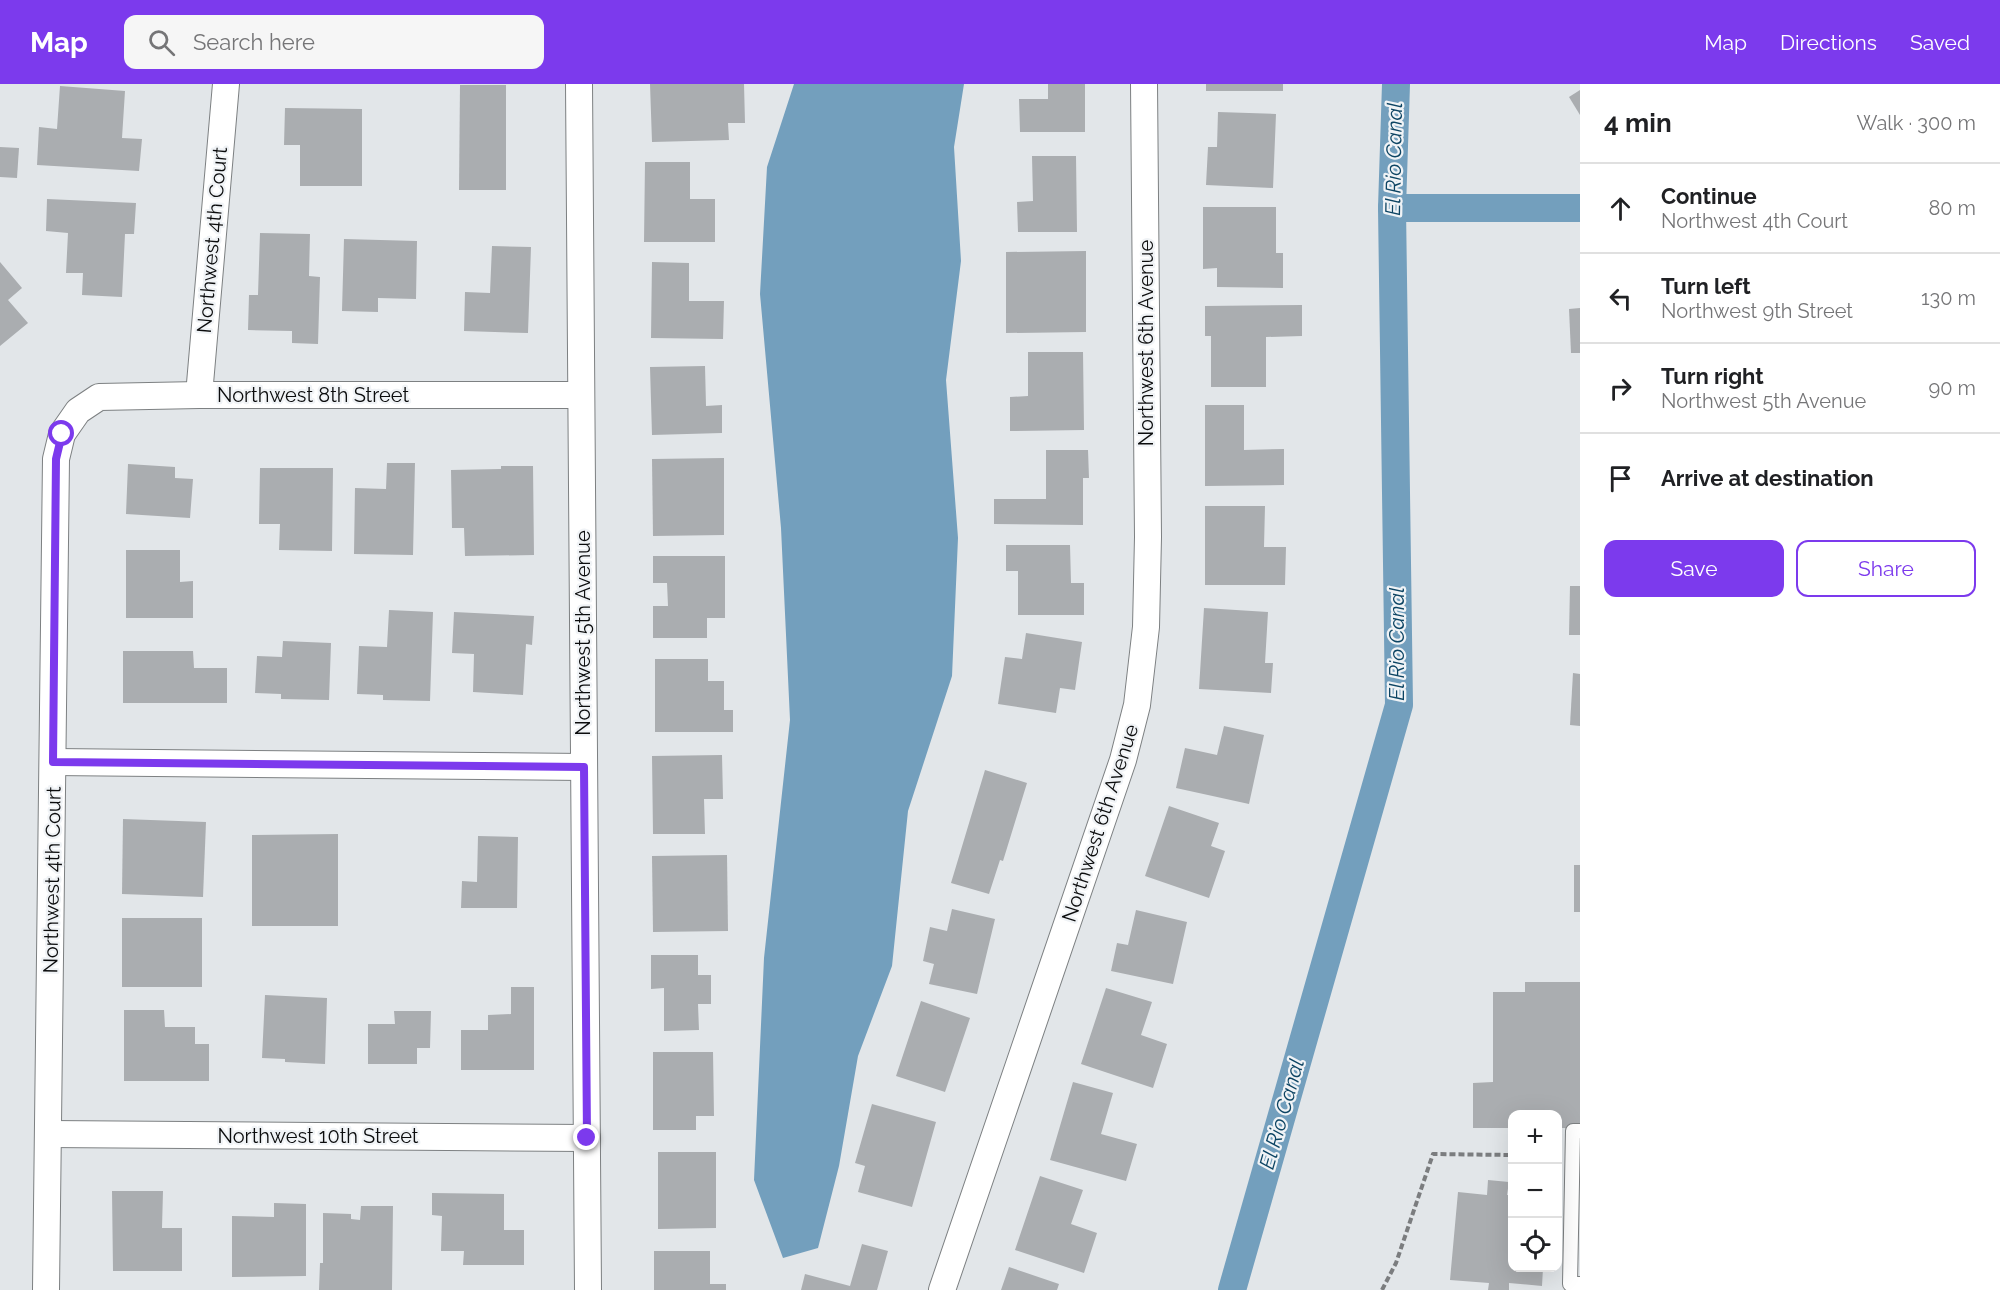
<!DOCTYPE html>
<html lang="en">
<head>
<meta charset="utf-8">
<style>
	body { margin:0; font-family:Raleway,sans-serif; background:#f6f6f6; color:#202124 }
	.controls { position:absolute; right:18px; bottom:18px; display:grid; overflow:hidden; border-radius:12px; box-shadow:0 6px 24px #0002 }
	.controls button { width:54px; height:54px; display:grid; place-items:center; padding:0; border:0; border-bottom:2px solid #e0e0e0; background:#fff; color:#202124; font:30px sans-serif }
	.stop { position:absolute; width:18px; height:18px; margin:-14px; border:4px solid #7c3aed; border-radius:50%; background:#fff }
	.stop.end { background:#7c3aed; border-color:#fff; box-shadow:0 2px 6px #0008 }
	.list { margin:0; padding:0; list-style:none }
	h2 { display:flex; justify-content:space-between; align-items:center; height:78px; margin:0; padding:0 24px; font-size:26px }
	h2 small { font-size:20px; font-weight:400; color:#757577 }
	.list li { display:grid; grid-template-columns:39px 1fr auto; gap:18px; align-items:center; box-sizing:border-box; height:90px; padding:0 24px; border-top:2px solid #e0e0e0 }
	.list b { display:block; font-size:22px; white-space:nowrap }
	.list p { margin:0; font-size:20px; white-space:nowrap; color:#757577 }
	.list em { font-size:20px; font-style:normal; color:#757577 }
	.actions { display:flex; gap:12px; padding:18px 24px }
	.actions a { flex:1; padding:14px 0; border:2px solid #7c3aed; border-radius:12px; text-align:center; font-size:21px; color:#7c3aed }
	.actions .main { background:#7c3aed; color:#fff }
	.icon { flex:none; width:33px; height:33px; fill:none; stroke:currentColor; stroke-width:2; stroke-linecap:round; stroke-linejoin:round }
	.map { position:relative; flex:none; width:1580px; height:1206px; overflow:hidden }
	header { display:flex; align-items:center; gap:36px; box-sizing:border-box; height:84px; padding:0 30px; background:#7c3aed; color:#fff }
	header strong { font-size:28px }
	nav { display:flex; gap:33px; margin-inline-start:auto; font-size:21px }
	.search { width:420px; height:54px; background:#f6f6f6; display:flex; align-items:center; gap:15px; box-sizing:border-box; padding:0 21px; border-radius:12px; color:#757577; font-size:22px }
	main { display:flex }
	aside { flex:1; background:#fff }
	.map>svg:first-child { display:block }
	.water { fill:#739fbd }
	.lines { fill:none; stroke-linecap:round; stroke-linejoin:round }
	.canal { stroke:#739fbd; stroke-width:28 }
	.building { fill:#aaadb0 }
	.lane-casing { stroke:#7d8082; stroke-width:16 }
	.street-casing { stroke:#7d8082; stroke-width:28 }
	.path { stroke:#7b7d7f; stroke-width:4; stroke-dasharray:6 3; stroke-linecap:butt }
	.lane { stroke:#fff; stroke-width:14 }
	.street { stroke:#fff; stroke-width:26 }
	.route { stroke:#7c3aed; stroke-width:8 }
	.labels { text-anchor:middle; stroke-width:4.5; stroke-linejoin:round; paint-order:stroke }
	.street-label { font-size:20px; fill:#0b0c0d; stroke:#f0f3f6 }
	.water-label { font-size:21px; font-style:italic; fill:#0c4463; stroke:#f0f3f6 }
</style>
</head>
<body>
<header>
<strong>Map</strong>
<div class="search"><svg class="icon" aria-label="search" viewBox="0 0 24 24"><circle cx="10" cy="10" r="6"/><path d="M15 15l6 6"/></svg>Search here</div>
<nav><a>Map</a><a>Directions</a><a>Saved</a></nav>
</header>
<main>
<div class="map">
<svg width="1580" height="1206" viewBox="0 0 1580 1206">
	<rect width="100%" height="100%" fill="#e2e6e9"/>
	<polygon class="water" points="794,0 964,0 954,63 961,177 946,296 958,454 952,592 908,727 892,882 858,972 839,1082 818,1164 783,1174 754,1096 764,874 790,636 781,444 760,210 767,83"/>
	<g class="lines">
		<g class="canal">
			<polyline points="1392,124 1580,124"/>
			<polyline points="1232,1206 1399,621 1392,124 1396,0"/>
		</g>
	</g>
	<g class="building">
		<polygon points="650,0 744,0 745,39 728,39 729,56 652,58"/>
		<polygon points="1048,0 1085,0 1085,48 1020,48 1019,15 1048,15"/>
		<rect x="1206" y="0" width="77" height="7"/>
		<polygon points="460,1 506,1 506,106 459,106"/>
		<polygon points="60,2 125,7 122,54 142,55 139,87 37,81 39,43 57,45"/>
		<polygon points="1580,6 1580,31 1569,13"/>
		<polygon points="285,24 362,25 362,102 300,102 300,61 284,61"/>
		<polygon points="1218,28 1276,30 1273,104 1206,101 1208,63 1217,63"/>
		<polygon points="0,63 19,64 17,94 0,93"/>
		<polygon points="1032,72 1076,72 1077,148 1018,148 1017,118 1033,117"/>
		<polygon points="645,78 690,78 690,115 715,115 715,158 644,158"/>
		<polygon points="47,115 136,119 134,150 125,150 122,213 82,211 83,189 66,189 68,149 46,147"/>
		<polygon points="1203,123 1276,123 1276,169 1283,169 1283,204 1217,203 1217,184 1203,185"/>
		<polygon points="260,149 310,150 309,192 320,193 318,260 292,259 292,247 248,246 249,211 258,211"/>
		<polygon points="344,155 417,157 416,215 378,214 378,228 342,227"/>
		<polygon points="492,162 531,163 528,249 464,247 465,208 490,209"/>
		<polygon points="1086,167 1086,248 1006,249 1006,168"/>
		<polygon points="0,178 22,204 8,216 28,239 0,262"/>
		<polygon points="652,178 689,179 689,217 724,217 723,255 651,254"/>
		<polygon points="1302,221 1302,252 1266,253 1266,303 1211,303 1211,252 1205,252 1205,222"/>
		<polygon points="1580,224 1580,269 1571,269 1569,225"/>
		<polygon points="1028,268 1083,268 1084,346 1010,347 1010,313 1028,312"/>
		<polygon points="705,282 706,322 722,321 722,349 652,351 650,283"/>
		<polygon points="1205,321 1244,321 1244,366 1284,365 1284,401 1205,402"/>
		<polygon points="1046,366 1088,366 1089,394 1083,394 1083,441 994,440 994,415 1046,415"/>
		<polygon points="724,374 724,451 653,452 652,375"/>
		<polygon points="387,379 415,379 413,471 354,470 355,404 386,405"/>
		<polygon points="128,380 175,383 175,394 193,395 190,434 126,430"/>
		<polygon points="501,382 533,382 534,471 465,472 464,444 452,444 451,386 501,385"/>
		<polygon points="260,384 333,384 332,467 279,466 280,440 259,440"/>
		<polygon points="1205,422 1265,422 1264,463 1286,463 1285,501 1205,501"/>
		<polygon points="1006,461 1070,461 1071,499 1084,499 1084,531 1018,531 1018,487 1006,487"/>
		<polygon points="126,466 180,466 180,498 193,497 193,534 126,534"/>
		<polygon points="653,472 725,472 725,534 707,534 707,554 653,554 653,522 668,522 667,499 653,499"/>
		<polygon points="1570,502 1580,502 1580,551 1569,551"/>
		<polygon points="1204,524 1268,528 1265,579 1273,579 1271,609 1199,605"/>
		<polygon points="389,526 433,528 430,617 383,616 383,611 357,610 359,562 387,563"/>
		<polygon points="454,528 534,532 532,561 526,560 523,611 473,608 474,570 452,569"/>
		<polygon points="1026,549 1082,558 1075,606 1060,604 1056,629 998,620 1005,573 1022,575"/>
		<polygon points="283,557 331,559 329,616 281,615 281,610 255,609 257,572 282,573"/>
		<polygon points="123,567 193,567 194,584 227,584 227,619 123,619"/>
		<polygon points="655,575 708,575 708,597 724,597 724,626 733,626 733,648 655,648"/>
		<polygon points="1573,589 1580,590 1580,642 1570,641"/>
		<polygon points="1224,642 1264,651 1249,720 1176,704 1185,664 1217,671"/>
		<polygon points="722,671 723,715 704,715 705,750 653,750 652,672"/>
		<polygon points="985,686 1027,699 1003,777 1000,776 989,810 951,799"/>
		<polygon points="1169,722 1219,739 1211,762 1225,767 1209,814 1145,792"/>
		<polygon points="123,735 206,738 203,813 122,810"/>
		<polygon points="338,750 338,842 252,842 252,751"/>
		<polygon points="478,752 518,753 517,824 461,824 462,797 477,798"/>
		<polygon points="727,771 728,847 653,848 652,772"/>
		<rect x="1574" y="781" width="6" height="47"/>
		<polygon points="952,825 995,835 977,910 929,900 934,880 923,877 930,843 947,847"/>
		<polygon points="1136,826 1187,838 1173,900 1111,887 1117,859 1128,861"/>
		<rect x="122" y="834" width="80" height="69"/>
		<polygon points="651,871 698,871 698,891 711,891 711,920 698,920 699,946 664,947 664,904 651,905"/>
		<polygon points="1525,898 1580,898 1580,1044 1558,1044 1558,1030 1512,1030 1512,1044 1473,1044 1473,999 1493,998 1493,908 1525,908"/>
		<polygon points="511,903 534,903 534,986 461,986 461,946 488,946 488,931 511,930"/>
		<polygon points="1106,904 1152,918 1141,951 1167,960 1153,1004 1081,980"/>
		<polygon points="265,911 327,914 325,980 285,978 285,975 262,974"/>
		<polygon points="921,917 970,934 945,1008 896,992"/>
		<polygon points="124,926 164,926 165,943 195,943 195,960 209,960 209,997 124,997"/>
		<polygon points="394,927 431,927 430,964 417,964 417,980 368,980 368,940 395,940"/>
		<polygon points="653,968 713,968 714,1032 696,1032 696,1046 653,1046"/>
		<polygon points="1073,998 1113,1009 1101,1050 1137,1060 1126,1097 1050,1076"/>
		<polygon points="872,1020 936,1038 912,1123 858,1108 865,1082 855,1079"/>
		<polygon points="658,1068 716,1068 716,1144 658,1145"/>
		<polygon points="1040,1092 1083,1106 1071,1140 1097,1149 1084,1189 1015,1166"/>
		<polygon points="1488,1096 1509,1098 1507,1111 1512,1111 1512,1184 1543,1184 1542,1202 1509,1199 1509,1206 1488,1206 1489,1199 1450,1196 1458,1108 1487,1111"/>
		<polygon points="112,1107 163,1107 162,1144 182,1144 182,1187 113,1187"/>
		<polygon points="432,1109 504,1110 504,1146 524,1146 524,1181 463,1181 464,1167 441,1167 442,1132 432,1131"/>
		<polygon points="274,1119 306,1120 306,1192 232,1193 232,1132 274,1133"/>
		<polygon points="361,1122 393,1122 392,1206 319,1206 320,1179 323,1179 323,1129 351,1130 351,1135 360,1136"/>
		<polygon points="862,1160 888,1167 877,1206 801,1206 805,1190 850,1202"/>
		<polygon points="654,1167 710,1167 710,1200 726,1200 726,1206 654,1206"/>
		<polygon points="1009,1183 1059,1200 1057,1206 1001,1206"/>
	</g>
	<g class="lines">
		<g class="lane-casing">
			<polyline id="lane" points="1580,1047 1573,1047 1570,1200 1580,1200"/>
		</g>
		<g class="street-casing">
			<g id="street">
				<polyline points="579,0 588,1206"/>
				<polyline points="199,311 226,0"/>
				<polyline points="53,678 584,683"/>
				<polyline points="49,1050 587,1054"/>
				<polyline points="46,1206 56,375 62,350 78,327 99,313 199,311 581,311"/>
				<polyline points="942,1206 1123,676 1137,621 1146,543 1148,453 1144,0"/>
			</g>
		</g>
		<polyline class="path" points="1382,1206 1396,1179 1433,1070 1512,1071"/>
		<use href="#lane" class="lane"/>
		<use href="#street" class="street"/>
	</g>
	<g class="lines">
		<polyline class="route" points="62,350 56,375 53,678 584,683 587,1054"/>
	</g>
	<g class="labels">
		<g class="street-label">
			<text transform="translate(212 156) rotate(-85)" y="7">Northwest 4th Court</text>
			<text transform="translate(1146 259) rotate(-90)" y="7">Northwest 6th Avenue</text>
			<text x="313" y="318">Northwest 8th Street</text>
			<text transform="translate(583 549) rotate(-90)" y="7">Northwest 5th Avenue</text>
			<text transform="translate(1100 739) rotate(-72)" y="7">Northwest 6th Avenue</text>
			<text transform="translate(52 796) rotate(-89)" y="7">Northwest 4th Court</text>
			<text x="318" y="1059">Northwest 10th Street</text>
		</g>
		<g class="water-label">
			<text transform="translate(1394 75) rotate(-89)" y="7">El Rio Canal</text>
			<text transform="translate(1397 560) rotate(-90)" y="7">El Rio Canal</text>
			<text transform="translate(1282 1030) rotate(-74)" y="7">El Rio Canal</text>
		</g>
	</g>
</svg>
<div class="controls">
<button>+</button>
<button>−</button>
<button><svg class="icon" aria-label="locate" viewBox="0 0 24 24"><circle cx="12" cy="12" r="6"/><path d="M12 2v4M12 18v4M2 12h4M18 12h4"/></svg></button>
</div>
<div class="stop" style="left:62px;top:350px"></div>
<div class="stop end" style="left:587px;top:1054px"></div>
</div>
<aside>
<h2>4 min<small>Walk · 300 m</small></h2>
<ul class="list">
<li><svg class="icon" aria-label="ahead" viewBox="0 0 24 24"><path d="M12 20V5M6 11l6-6 6 6"/></svg><div><b>Continue</b><p>Northwest 4th Court</p></div><em>80 m</em></li>
<li><svg class="icon" aria-label="left" viewBox="0 0 24 24"><path d="M17 20v-9H6M10 6l-5 5 5 5"/></svg><div><b>Turn left</b><p>Northwest 9th Street</p></div><em>130 m</em></li>
<li><svg class="icon" aria-label="right" viewBox="0 0 24 24"><path d="M7 20v-9h11M14 6l5 5-5 5"/></svg><div><b>Turn right</b><p>Northwest 5th Avenue</p></div><em>90 m</em></li>
<li><svg class="icon" aria-label="arrive" viewBox="0 0 24 24"><path d="M6 21V4h12l-3 4 3 4H6"/></svg><div><b>Arrive at destination</b></div></li>
</ul>
<div class="actions"><a class="main">Save</a><a>Share</a></div>
</aside>
</main>
</body>
</html>
